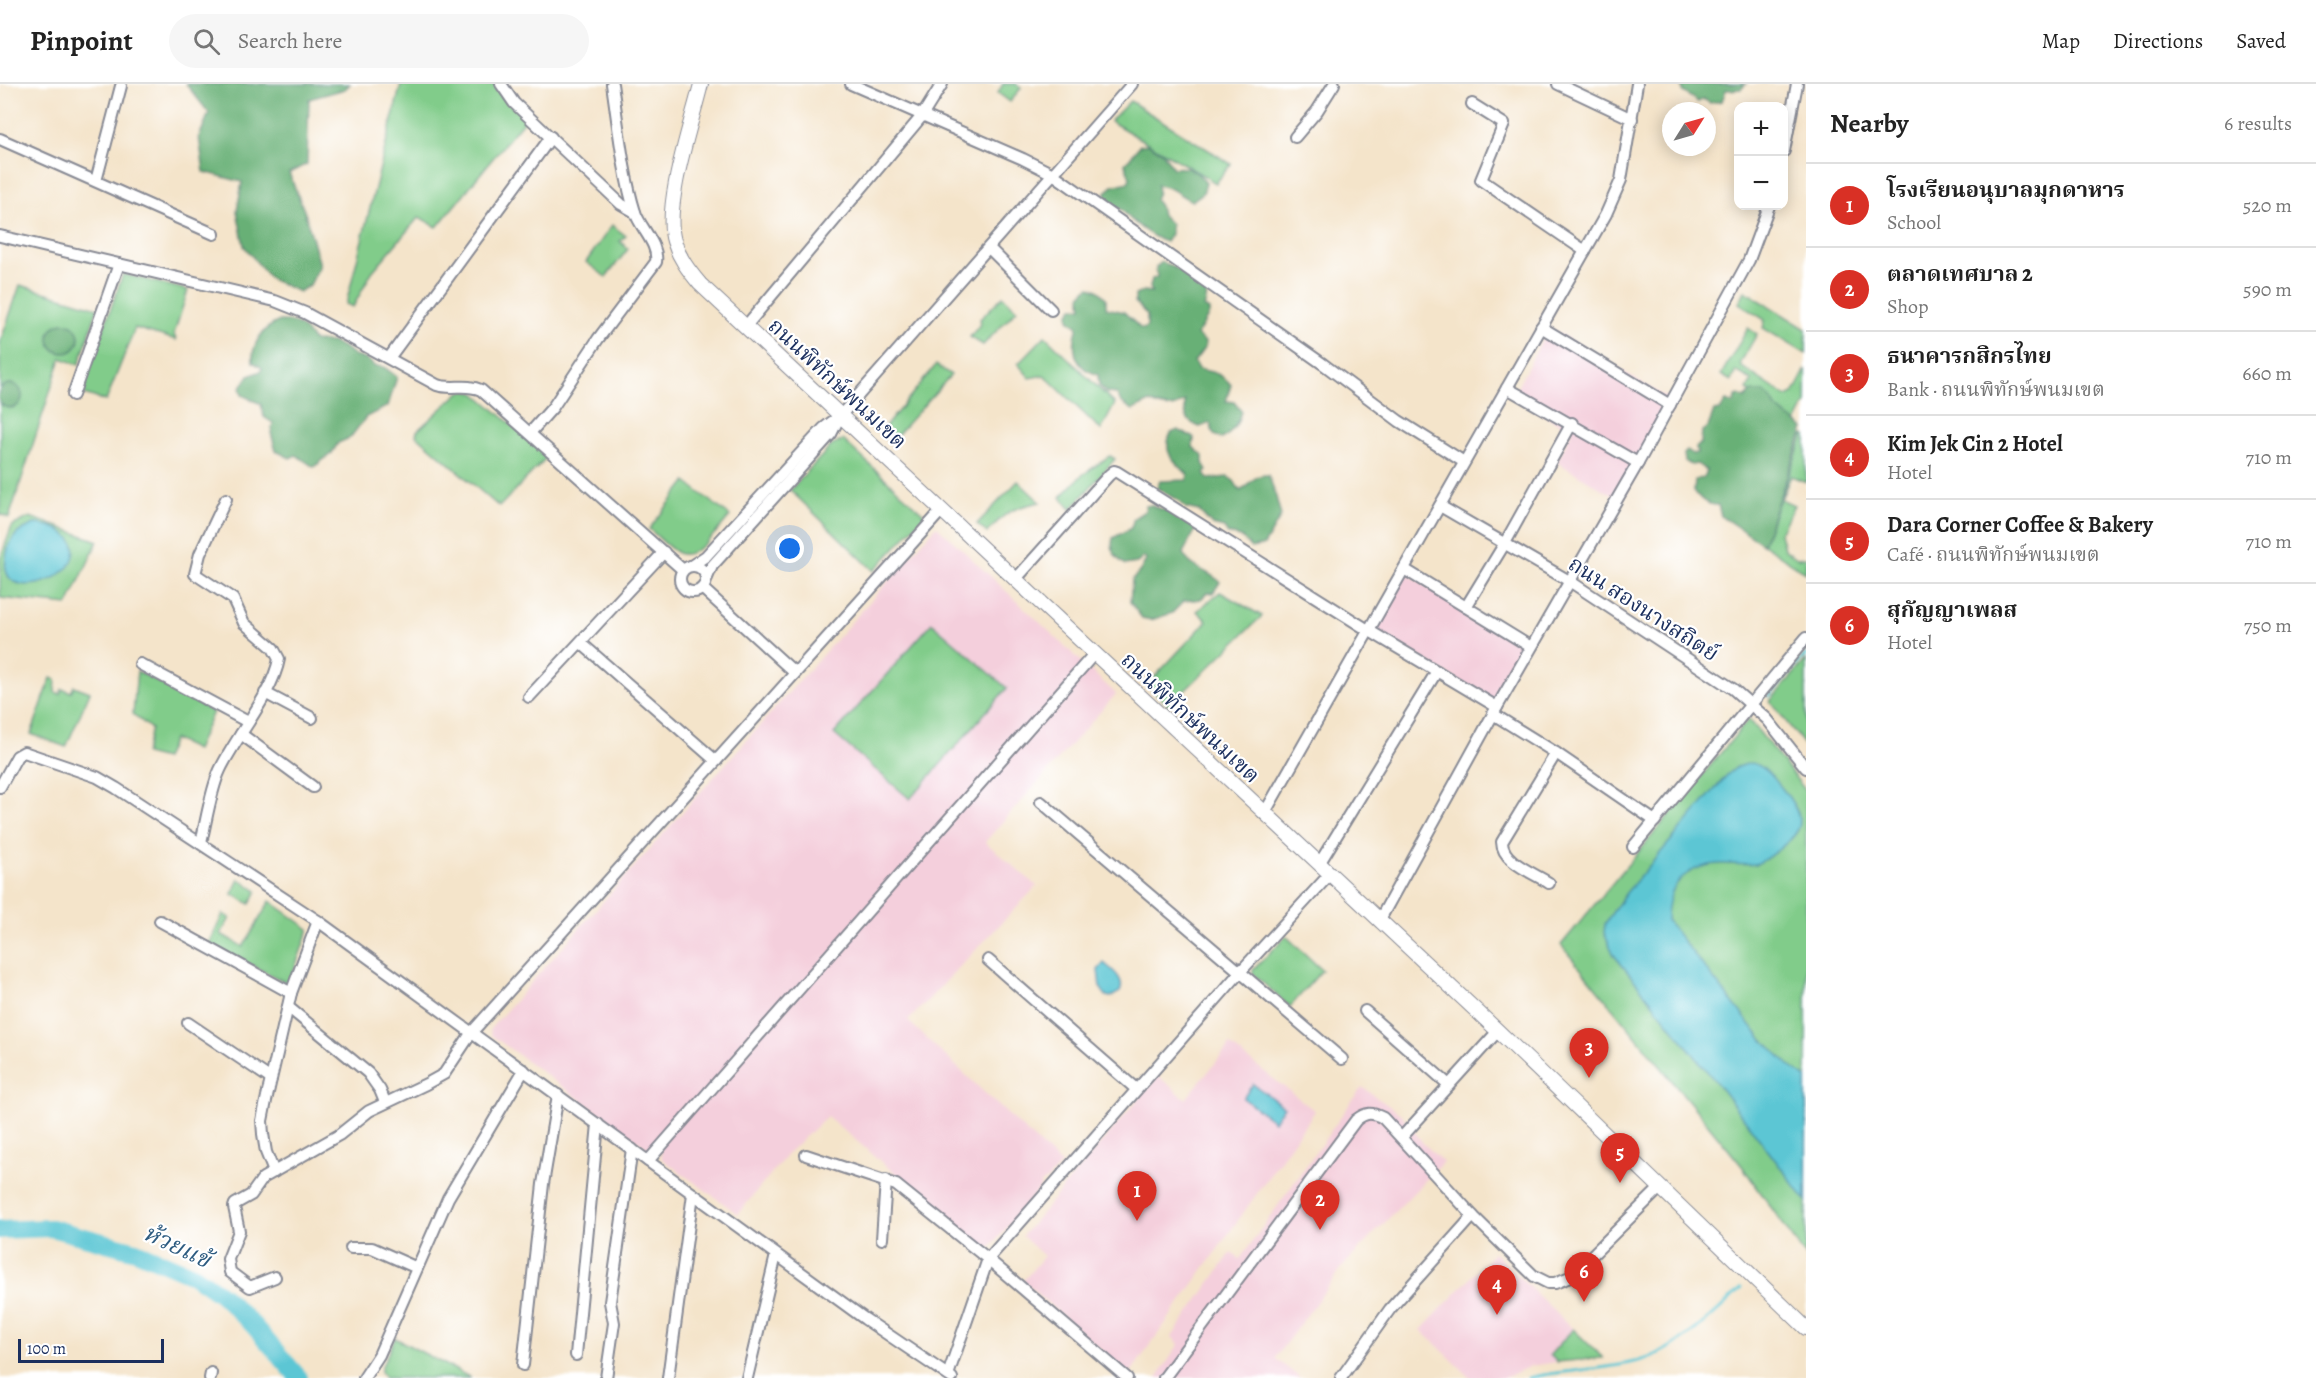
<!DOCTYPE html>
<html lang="en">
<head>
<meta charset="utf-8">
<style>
	body { margin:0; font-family:Alegreya,"Noto Serif Thai",serif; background:#f6f6f6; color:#222 }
	.controls { position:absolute; right:18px; top:18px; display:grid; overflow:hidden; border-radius:12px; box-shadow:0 3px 15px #0003 }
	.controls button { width:54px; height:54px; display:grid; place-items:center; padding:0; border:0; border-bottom:2px solid #e0e0e0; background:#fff; color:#222; font:30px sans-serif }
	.compass { position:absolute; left:1662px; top:18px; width:54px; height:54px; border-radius:50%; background:#fff; box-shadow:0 3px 15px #0003; rotate:53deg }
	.scale { position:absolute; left:18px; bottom:15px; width:146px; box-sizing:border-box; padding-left:6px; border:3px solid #1b2f5e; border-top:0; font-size:16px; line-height:21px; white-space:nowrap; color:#1b2f5e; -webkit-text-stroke:4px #fff; paint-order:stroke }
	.you { position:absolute; left:790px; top:465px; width:21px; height:21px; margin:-15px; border:4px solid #fff; border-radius:50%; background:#1a73e8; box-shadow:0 0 0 9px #1a73e833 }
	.badge { display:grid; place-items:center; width:39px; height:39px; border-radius:50%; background:#d93025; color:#fff; font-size:20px; font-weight:700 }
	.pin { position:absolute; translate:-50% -50px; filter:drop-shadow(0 2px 3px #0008) }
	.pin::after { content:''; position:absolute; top:32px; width:21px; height:18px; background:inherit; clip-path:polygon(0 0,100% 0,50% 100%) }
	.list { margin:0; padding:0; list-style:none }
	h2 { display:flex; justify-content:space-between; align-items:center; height:78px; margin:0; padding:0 24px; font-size:26px }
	h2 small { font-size:20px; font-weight:400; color:#767676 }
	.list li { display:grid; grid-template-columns:39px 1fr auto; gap:18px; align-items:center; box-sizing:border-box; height:84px; padding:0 24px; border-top:2px solid #e0e0e0 }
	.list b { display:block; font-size:22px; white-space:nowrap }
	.list p { margin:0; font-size:20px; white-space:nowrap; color:#767676 }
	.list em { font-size:20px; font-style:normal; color:#767676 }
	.icon { flex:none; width:33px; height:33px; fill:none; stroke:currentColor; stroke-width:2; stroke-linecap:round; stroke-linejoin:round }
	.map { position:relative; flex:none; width:1806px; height:1294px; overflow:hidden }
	header { display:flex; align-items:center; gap:36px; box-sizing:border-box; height:84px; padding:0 30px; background:#fff; border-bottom:2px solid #e0e0e0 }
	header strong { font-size:28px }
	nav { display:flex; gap:33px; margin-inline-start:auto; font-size:21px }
	.search { width:420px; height:54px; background:#f6f6f6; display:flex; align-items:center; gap:15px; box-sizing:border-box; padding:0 21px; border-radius:33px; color:#767676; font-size:22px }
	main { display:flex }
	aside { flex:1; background:#fff }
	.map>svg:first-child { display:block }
	.built { fill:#f4cfdc }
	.green { fill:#81cc8a; stroke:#4e7e74; stroke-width:1.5 }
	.forest { fill:#68b076; stroke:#42706a; stroke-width:1.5 }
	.water { fill:#5bc6d4; stroke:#3b7a99; stroke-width:1.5 }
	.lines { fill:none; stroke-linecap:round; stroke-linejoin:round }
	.stream { stroke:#5bc6d4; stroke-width:3 }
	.river { stroke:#5bc6d4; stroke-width:18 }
	.minor-casing { stroke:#888a94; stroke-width:14 }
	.major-casing { stroke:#888a94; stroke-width:16 }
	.minor { stroke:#fff; stroke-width:10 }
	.major { stroke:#fff; stroke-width:14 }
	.labels { text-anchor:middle; stroke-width:4.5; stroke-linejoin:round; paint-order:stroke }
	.street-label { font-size:22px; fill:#1b2f5e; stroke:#fff }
	.water-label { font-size:24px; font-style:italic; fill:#2e5c81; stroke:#fff }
</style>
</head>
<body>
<header>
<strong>Pinpoint</strong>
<div class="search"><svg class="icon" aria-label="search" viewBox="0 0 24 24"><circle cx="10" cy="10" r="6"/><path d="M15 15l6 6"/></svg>Search here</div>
<nav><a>Map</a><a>Directions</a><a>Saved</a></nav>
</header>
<main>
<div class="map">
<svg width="1806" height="1294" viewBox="0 0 1806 1294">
	<rect width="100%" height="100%" fill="#fff"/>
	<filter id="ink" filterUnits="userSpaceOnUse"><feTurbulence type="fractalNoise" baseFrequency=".0167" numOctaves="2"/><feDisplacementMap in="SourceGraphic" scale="12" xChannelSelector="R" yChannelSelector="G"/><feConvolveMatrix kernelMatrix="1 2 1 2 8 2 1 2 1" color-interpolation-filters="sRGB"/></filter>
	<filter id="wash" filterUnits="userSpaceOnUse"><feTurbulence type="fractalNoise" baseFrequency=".008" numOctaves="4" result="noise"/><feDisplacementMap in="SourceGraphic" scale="24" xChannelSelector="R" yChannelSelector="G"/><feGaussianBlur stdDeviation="1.35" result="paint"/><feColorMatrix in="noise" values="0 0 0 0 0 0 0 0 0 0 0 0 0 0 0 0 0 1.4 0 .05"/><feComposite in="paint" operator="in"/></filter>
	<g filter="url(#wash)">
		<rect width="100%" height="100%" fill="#f4e4ca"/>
		<g class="built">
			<polygon points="1549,243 1676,319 1622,417 1557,378 1572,347 1512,313"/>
			<polygon points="937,442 1116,610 985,758 1037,802 908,937 1061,1080 1048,1095 1041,1100 1040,1104 987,1167 827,1032 789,1068 738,1130 662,1075 661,1067 655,1063 647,1064 491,951 490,945"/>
			<polygon points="1404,488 1527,563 1496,619 1372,545"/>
			<polygon points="1230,961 1315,1027 1129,1291 1023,1197 1044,1172 1022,1152 1158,992 1186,1015"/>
			<polygon points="1362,1003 1402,1031 1423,1059 1443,1078 1344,1181 1275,1274 1300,1294 1157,1294 1179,1260 1172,1253 1231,1169 1240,1175"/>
			<polygon points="1494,1169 1573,1245 1550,1270 1557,1278 1531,1282 1504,1294 1471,1294 1421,1246"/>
		</g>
		<g class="green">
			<polygon points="401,0 496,0 525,35 437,143 419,133 372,188 353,223 346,220"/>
			<polygon points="1003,0 1016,0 1021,4 1010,18 998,9"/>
			<polygon points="1130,17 1231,80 1216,99 1110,37"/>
			<polygon points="612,141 626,152 620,157 628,165 606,193 586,178"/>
			<polygon points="123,190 188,206 174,250 176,256 135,244 106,317 81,309"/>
			<polygon points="20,201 98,224 79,281 61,274 9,434 0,430 0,259"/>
			<polygon points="1745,207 1806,245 1806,270 1763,244 1765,236 1739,219"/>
			<polygon points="1003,212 1017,226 983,261 970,253 981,239 980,235"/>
			<polygon points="1748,244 1757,250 1741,278 1742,283 1787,313 1793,310 1806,285 1806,319 1796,339 1777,325 1764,308 1751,308 1747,306 1752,296 1736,287 1731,297 1721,291"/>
			<polygon points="1045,252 1115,320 1101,346 1044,291 1030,294 1018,280"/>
			<polygon points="936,281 951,291 890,359 880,349"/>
			<polygon points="465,307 475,309 548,372 500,422 497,421 416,351 417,347 460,308"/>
			<polygon points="1804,350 1806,351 1806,398 1791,392 1781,415 1794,421 1780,449 1784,465 1797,474 1806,473 1806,489 1763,460"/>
			<polygon points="843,356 925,431 874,487 790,406 831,362"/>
			<polygon points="1110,372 1115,375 1071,425 1061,413 1081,392"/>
			<path d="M1018 397 1040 418C1012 424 1006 427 987 449L977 440Z"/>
			<path d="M686 398 730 432C719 444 696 477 678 469 668 464 658 452 649 445Z"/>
			<polygon points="30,433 98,457 68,521 0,514 0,475 12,442"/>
			<polygon points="1220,508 1262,532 1169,622 1147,601 1207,537 1197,527"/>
			<polygon points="932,539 1007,604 910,715 834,650"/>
			<polygon points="1806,576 1806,663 1770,617"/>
			<polygon points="137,587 213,628 196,666 173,655 165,675 145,670 151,645 133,630"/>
			<polygon points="51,594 56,596 55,608 60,610 62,605 71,608 74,602 90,608 66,663 31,650"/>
			<polygon points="1749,635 1806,707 1806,1173 1742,1082 1561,861"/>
			<polygon points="239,795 257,807 250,820 232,810"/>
			<polygon points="270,817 309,845 289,900 209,860 223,830 230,834 221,850 243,863"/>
			<polygon points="1286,852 1322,886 1290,923 1253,890 1253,886"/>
			<polygon points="1573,1245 1603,1274 1557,1278 1550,1271"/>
			<polygon points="395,1254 471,1294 385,1294 381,1288 381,1284"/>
		</g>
		<g class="forest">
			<polygon points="186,0 350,0 345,5 309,15 307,80 289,89 305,129 320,181 310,201 299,208 270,195 244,162 237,127 242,98 204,88 199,53 209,29"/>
			<polygon points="1682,0 1746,0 1741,5 1726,6 1722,17 1710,19 1703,15 1698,18 1683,8"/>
			<path d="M1149 60 1163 69 1173 84C1188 82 1197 86 1206 99L1203 109 1192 117C1175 110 1177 104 1157 101L1158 108 1155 115 1160 122 1162 131 1171 140V150L1166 158C1149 152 1132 138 1121 125L1111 123 1105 116 1106 108 1113 102 1128 98 1130 94 1125 80 1140 61Z"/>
			<path d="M1162 178 1190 191 1194 197C1207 200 1209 212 1204 223L1209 226V230L1197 251 1205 258V263L1194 278 1198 285C1212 288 1222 289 1231 301L1226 317 1234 318 1241 327C1238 340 1233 348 1222 355L1214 351 1210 339 1200 343C1186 338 1184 331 1185 317 1172 326 1164 325 1150 318L1133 326 1121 318 1117 310 1107 309 1099 301 1098 291C1094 289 1087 287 1084 284 1072 274 1073 256 1078 243L1070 237 1068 231 1073 224 1082 223C1080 213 1080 208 1090 203L1098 206 1106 214V224L1124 228 1140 244 1144 245 1147 242V231L1135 218V211L1144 207 1152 208 1150 203 1152 195 1157 193 1156 183Z"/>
			<path d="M280 237C297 236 304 244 314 257L332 258 345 264 355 272 368 276 374 282 384 283 397 293 388 322 366 333 350 354 338 359 332 369 314 383 296 371 290 374 276 367 271 349 273 339 264 333 261 320 242 311 240 304 249 292 261 287 262 284 253 278C251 259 264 243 280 237Z"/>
			<circle cx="64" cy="254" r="15"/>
			<circle cx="10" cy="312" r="12"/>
			<path d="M1751 308H1764L1770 313 1777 325 1804 344 1763 460 1721 432 1718 421C1706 421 1701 416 1694 407L1695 396 1704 393 1707 387 1697 380 1691 381 1685 377 1684 370 1687 367 1692 370 1697 369 1696 364 1701 359 1702 347 1708 343 1714 327 1720 326 1726 317 1733 320 1736 312 1739 311 1745 314Z"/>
			<path d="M1178 346 1194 354 1193 363 1203 372V379L1207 386 1204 390 1208 395 1228 393 1234 397 1240 407C1251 401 1253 390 1268 391 1275 405 1277 417 1281 432L1264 461 1251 464 1241 453 1228 450 1224 444 1212 441 1199 427 1186 424 1179 417 1157 404 1160 397 1187 396 1188 391C1175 377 1161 369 1171 349Z"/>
			<path d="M1152 421C1163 428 1180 426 1186 439L1192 441 1195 447 1183 469C1190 485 1209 486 1220 498L1213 509H1207L1201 515 1184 517 1172 529 1151 536 1142 534 1130 518 1132 496 1140 487 1146 476 1144 473 1137 479 1125 481C1115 473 1110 467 1113 454L1131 444 1134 434 1145 427 1146 422Z"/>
		</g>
		<g class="water">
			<path d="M35 440C54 440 85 454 71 479 60 495 32 507 13 497 0 488 6 463 15 452 20 446 28 443 35 440Z"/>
			<path d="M1751 679C1768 682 1777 699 1788 712 1806 738 1804 746 1778 766 1772 770 1762 779 1755 780 1743 782 1730 779 1718 780 1683 783 1667 802 1667 837L1763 956 1790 982 1806 994V1117L1723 1007 1614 871 1604 849 1605 840 1612 829 1626 809 1727 691 1737 683Z"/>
			<path d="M1104 879C1112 886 1126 895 1120 908L1111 913 1106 912 1100 903 1098 886Z"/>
			<polygon points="1253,1000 1284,1023 1274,1037 1243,1014"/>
		</g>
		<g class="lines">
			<g class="stream">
				<polyline points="1769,612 1806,570"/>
				<path d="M1528 1294C1565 1285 1605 1287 1642 1276 1676 1266 1717 1229 1741 1204"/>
			</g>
			<polyline class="river" points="0,1146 51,1144 136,1167 195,1192 222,1211 253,1241 299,1294"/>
		</g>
	</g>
	<g filter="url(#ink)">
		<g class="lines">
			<g class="minor-casing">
				<g id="minor">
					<polyline points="501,0 514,19 621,120 635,128"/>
					<polyline points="851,0 1023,75 1053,90 1323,280 1399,337 1464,378"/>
					<polyline points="1558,0 1632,35"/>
					<polyline points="1472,20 1504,40 1481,96 1585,167"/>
					<polyline points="1295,53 1317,27 1334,0"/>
					<polyline points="0,55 214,150"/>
					<polyline points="1784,67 1797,0"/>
					<polyline points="96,97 121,2"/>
					<path d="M0 152 275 217 305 229 437 301C452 306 466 299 481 306L683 486"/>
					<polyline points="989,164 1051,226"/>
					<polyline points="746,242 922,32 942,0"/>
					<polyline points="1541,243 1670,321"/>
					<polyline points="389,274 551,53"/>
					<polyline points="1507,304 1638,379"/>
					<polyline points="73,311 119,180"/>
					<path d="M530 349 553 323 598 255 656 178C659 160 640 144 635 128 623 90 618 40 612 0"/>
					<polyline points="1440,422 1571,498 1733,605 1767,635 1806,684"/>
					<polyline points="691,482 706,472 824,344 841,331 1132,0"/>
					<circle cx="693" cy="495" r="13"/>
					<polyline points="1404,485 1531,563"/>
					<polyline points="706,496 712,482 831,350 839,334"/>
					<polyline points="1015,496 1109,391 1114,387 1117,388 1368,546 1497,623"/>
					<polyline points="702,504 795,589"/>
					<polyline points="1466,523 1505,459 1572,339"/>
					<polyline points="581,559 716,677"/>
					<polyline points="140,580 248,638"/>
					<polyline points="265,609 312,634"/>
					<polyline points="529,613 664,468"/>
					<polyline points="1493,630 1556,669 1655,737"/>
					<polyline points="241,650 313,703"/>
					<polyline points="0,703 17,672 24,668 97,693 116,704 318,837 865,1235 952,1294"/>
					<polyline points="1041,718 1342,975"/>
					<polyline points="1264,730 1606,130 1621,96 1637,0"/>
					<path d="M201 759C206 738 211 705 220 686 235 654 273 609 279 575L273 564 244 539 233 515 195 490 200 470 226 415"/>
					<polyline points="1633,763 1806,554"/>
					<polyline points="1319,780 1437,587"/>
					<path d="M1549 799C1534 789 1502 778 1502 758L1556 669"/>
					<polyline points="160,837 291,909"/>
					<polyline points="1379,837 1497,623 1638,379 1749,176 1769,122"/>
					<polyline points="988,876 1136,1005"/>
					<polyline points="288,923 368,989 380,1006 385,1018"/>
					<polyline points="1365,927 1449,1001"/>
					<polyline points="188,939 271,995"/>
					<polyline points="1402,1053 1498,947"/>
					<polyline points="806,1071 896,1101 988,1175 1127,1294"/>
					<polyline points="648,1077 1094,570"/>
					<polyline points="274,1088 266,1068 263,1050 262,1037 266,1017 291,909 318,837"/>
					<polyline points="882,1155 886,1096"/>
					<polyline points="351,1164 372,1164 417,1184"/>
					<polyline points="275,1193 250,1203 230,1188 228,1175 239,1147 234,1123 235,1120 251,1111 263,1094 339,1051 369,1027 426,1000 444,990 472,948 942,426"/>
					<polyline points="576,1271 598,1040"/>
					<polyline points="523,1281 543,1100 558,1011"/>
					<polyline points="948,1291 988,1175 1241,887 1330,790"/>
					<polyline points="210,1294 211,1289"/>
					<polyline points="364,1294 379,1271 448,1114 524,986"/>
					<polyline points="606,1294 614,1239 610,1218 632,1065"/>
					<polyline points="668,1294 693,1110"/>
					<polyline points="747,1294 776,1171"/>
					<path d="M1164 1294 1356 1036C1366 1028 1372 1028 1383 1034L1473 1132 1534 1192 1548 1199H1555L1570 1193 1660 1104"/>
					<polyline points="1341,1294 1390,1225 1473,1132"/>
				</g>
			</g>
			<g class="major-casing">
				<path id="major" d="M701 0C692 38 663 122 674 157 679 174 689 187 700 200L1498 947 1806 1244"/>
			</g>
			<use href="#minor" class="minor"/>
			<use href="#major" class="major"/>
		</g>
	</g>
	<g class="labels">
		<g class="street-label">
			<text transform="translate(838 299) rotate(43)" y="8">ถนนพิทักษ์พนมเขต</text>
			<text transform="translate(1644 524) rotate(33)" y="8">ถนน สองนางสถิตย์</text>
			<text transform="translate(1191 633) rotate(43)" y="8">ถนนพิทักษ์พนมเขต</text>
		</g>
		<g class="water-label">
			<text transform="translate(177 1162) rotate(25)" y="8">ห้วยแข้</text>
		</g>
	</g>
</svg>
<div class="controls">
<button>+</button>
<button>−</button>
</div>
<svg class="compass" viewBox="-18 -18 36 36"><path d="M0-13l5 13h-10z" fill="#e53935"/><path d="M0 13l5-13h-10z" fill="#767676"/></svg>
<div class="scale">100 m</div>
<div class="you"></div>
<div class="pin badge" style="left:1137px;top:1137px">1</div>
<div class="pin badge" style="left:1320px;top:1146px">2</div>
<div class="pin badge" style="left:1589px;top:994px">3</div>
<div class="pin badge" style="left:1497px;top:1231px">4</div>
<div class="pin badge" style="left:1620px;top:1099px">5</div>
<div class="pin badge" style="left:1584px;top:1218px">6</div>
</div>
<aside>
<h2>Nearby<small>6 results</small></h2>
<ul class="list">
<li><span class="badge">1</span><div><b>โรงเรียนอนุบาลมุกดาหาร</b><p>School</p></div><em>520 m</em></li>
<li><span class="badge">2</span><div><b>ตลาดเทศบาล 2</b><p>Shop</p></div><em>590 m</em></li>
<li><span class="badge">3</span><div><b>ธนาคารกสิกรไทย</b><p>Bank · ถนนพิทักษ์พนมเขต</p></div><em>660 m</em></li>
<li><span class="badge">4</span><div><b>Kim Jek Cin 2 Hotel</b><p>Hotel</p></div><em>710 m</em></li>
<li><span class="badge">5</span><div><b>Dara Corner Coffee &amp; Bakery</b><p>Café · ถนนพิทักษ์พนมเขต</p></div><em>710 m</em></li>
<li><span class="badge">6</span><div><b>สุกัญญาเพลส</b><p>Hotel</p></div><em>750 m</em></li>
</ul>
</aside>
</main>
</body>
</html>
